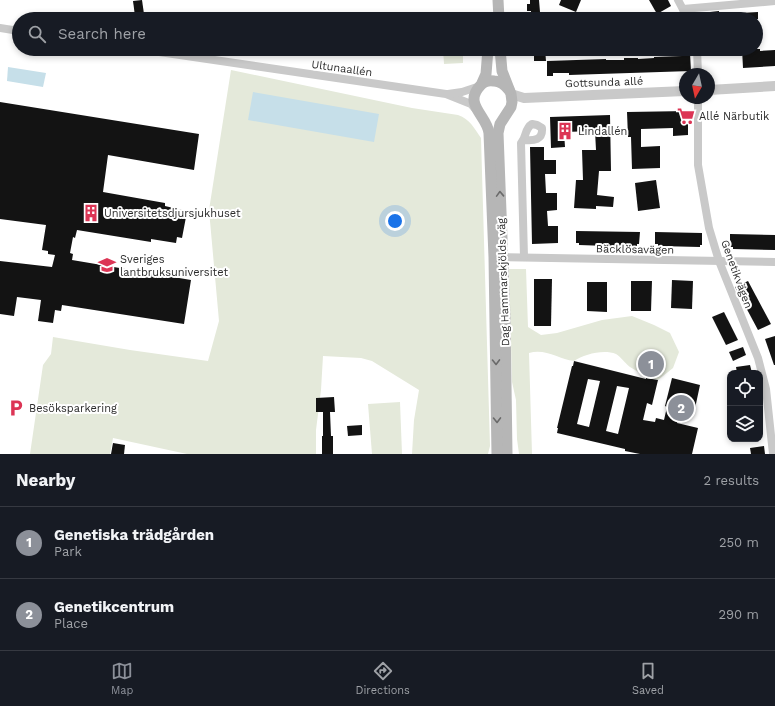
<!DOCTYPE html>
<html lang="en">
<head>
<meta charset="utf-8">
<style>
	body { margin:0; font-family:"Work Sans",sans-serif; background:#242831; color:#f1f3f6 }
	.controls { position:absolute; right:12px; bottom:12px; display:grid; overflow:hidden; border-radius:8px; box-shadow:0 2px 6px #0003 }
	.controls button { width:36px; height:36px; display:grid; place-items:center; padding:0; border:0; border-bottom:1px solid #363941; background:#171b24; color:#f1f3f6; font:20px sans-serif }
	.compass { position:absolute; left:679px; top:68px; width:36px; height:36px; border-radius:50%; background:#171b24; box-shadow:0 2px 6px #0003; rotate:189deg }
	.you { position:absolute; left:395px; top:221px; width:14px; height:14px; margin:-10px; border:3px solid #fff; border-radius:50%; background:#1a73e8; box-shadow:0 0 0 6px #1a73e833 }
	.badge { display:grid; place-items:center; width:26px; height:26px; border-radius:50%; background:#8c9099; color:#fff; font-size:13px; font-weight:700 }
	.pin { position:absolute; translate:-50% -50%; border:2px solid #fff; box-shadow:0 1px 4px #0006 }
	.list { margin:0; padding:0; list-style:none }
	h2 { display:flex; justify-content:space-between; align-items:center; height:52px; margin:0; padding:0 16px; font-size:17px }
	h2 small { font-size:13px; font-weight:400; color:#9ea1a6 }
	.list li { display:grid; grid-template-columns:26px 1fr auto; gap:12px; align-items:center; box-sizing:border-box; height:72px; padding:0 16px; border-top:1px solid #363941 }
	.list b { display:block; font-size:15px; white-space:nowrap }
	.list p { margin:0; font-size:13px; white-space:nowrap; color:#9ea1a6 }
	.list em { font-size:13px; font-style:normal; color:#9ea1a6 }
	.icon { flex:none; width:22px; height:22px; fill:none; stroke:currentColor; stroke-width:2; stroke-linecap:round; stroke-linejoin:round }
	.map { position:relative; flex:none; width:775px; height:454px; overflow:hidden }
	.search { position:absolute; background:#171b24; box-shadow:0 2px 6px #0003; left:12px; right:12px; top:12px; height:44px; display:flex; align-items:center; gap:10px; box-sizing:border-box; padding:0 14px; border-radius:22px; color:#9ea1a6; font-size:15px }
	.sheet { height:196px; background:#171b24 }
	nav { display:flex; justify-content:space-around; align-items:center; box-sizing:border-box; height:56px; border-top:1px solid #363941; background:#171b24; font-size:11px; color:#9ea1a6 }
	nav a { display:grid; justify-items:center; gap:2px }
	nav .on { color:#8c9099 }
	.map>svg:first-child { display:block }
	.green { fill:#e4e9da }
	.water { fill:#c6dfe9 }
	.building { fill:#131313; fill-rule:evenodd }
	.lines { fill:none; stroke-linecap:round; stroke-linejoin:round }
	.minor { stroke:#c9c9c9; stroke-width:8 }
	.tertiary { stroke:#c9c9c9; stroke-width:10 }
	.secondary { stroke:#b6b6b6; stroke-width:11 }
	.oneway { stroke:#6a6a6a }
	.labels { text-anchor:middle; stroke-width:4; stroke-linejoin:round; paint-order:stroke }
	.street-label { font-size:11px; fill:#2c2c2c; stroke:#fff }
	.poi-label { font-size:11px; fill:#2c2c2c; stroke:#fff; text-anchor:start }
</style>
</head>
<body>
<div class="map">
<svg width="775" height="454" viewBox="0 0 775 454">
	<rect width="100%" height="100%" fill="#fff"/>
	<g class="green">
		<polygon points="443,49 463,49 463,63 444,64"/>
		<path d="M231 70 412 108 458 115C470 119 474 128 481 138L490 446 488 454H412L414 420 419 390 372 361 361 358 323 356 321 390 316 430V454H187L113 438 110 454H30L43 365 51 354 53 337 130 350 208 361 219 321 209 210Z"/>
		<path d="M509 269H526L528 327 541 335 557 333 602 320 632 316 654 325 670 333 679 352 673 368 658 380C648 377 638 372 630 367 625 363 621 357 616 354 604 349 584 354 574 361 559 359 545 348 529 353L532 454H519L517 439 516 400 512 382Z"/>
		<polygon points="400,402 402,454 372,454 368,404"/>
	</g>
	<g class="water">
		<polygon points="8,67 46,73 43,87 7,81"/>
		<polygon points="253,92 379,114 374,142 248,120"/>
	</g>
	<g class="building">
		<polygon points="142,0 144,14 135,16 133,1"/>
		<polygon points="530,0 539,0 540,12 544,12 544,19 531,19 531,11 527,11 527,4 530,4"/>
		<polygon points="561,0 581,0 576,12 559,5"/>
		<polygon points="649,0 668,0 671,6 657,14"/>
		<polygon points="719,11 719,19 702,19 701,13"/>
		<polygon points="758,12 758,19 740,19 740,13"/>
		<polygon points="534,49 545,49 546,61 534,61"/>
		<polygon points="742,49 760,49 760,51 775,50 775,66 743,68"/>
		<polygon points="682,53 690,53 691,71 569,75 569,73 553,73 553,76 547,76 547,61 606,59 606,60 624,60 624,58 638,58 638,59 654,58 654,57 682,56"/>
		<polygon points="0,102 199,134 194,170 108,155 103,192 165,203 165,206 182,210 181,216 186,217 182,238 177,237 176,243 151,239 151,242 77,230 75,238 73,237 70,253 73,254 72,260 191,280 184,324 62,305 61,311 55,310 53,323 38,321 41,300 17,297 14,316 0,314 0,261 52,267 55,255 48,254 48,251 42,250 46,225 0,219"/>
		<polygon points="688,111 688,135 673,136 673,128 641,129 641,147 660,146 660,168 632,169 631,137 628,137 627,112"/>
		<polygon points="610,115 611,171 599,171 597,195 614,197 613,207 596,206 596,209 574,208 576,180 583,180 582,150 596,150 595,131 564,132 565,147 551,148 550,117"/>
		<polygon points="530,147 544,147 544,160 556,160 556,174 545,174 546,193 557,193 557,210 547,211 548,226 558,226 558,243 532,244"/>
		<polygon points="656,180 660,208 638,211 635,183"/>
		<polygon points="576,231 640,232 639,244 637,244 637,247 579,245 579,243 576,243"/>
		<polygon points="655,232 702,233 702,245 700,245 700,247 658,246 658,244 655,244"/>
		<polygon points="730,234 775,235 775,250 733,249 733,247 730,247"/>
		<polygon points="534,279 552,279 551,326 534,326"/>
		<polygon points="672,280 693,281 692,309 671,308"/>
		<polygon points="631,281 652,281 651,311 631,311"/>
		<polygon points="748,281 771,324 758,330 735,287"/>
		<polygon points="587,282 607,282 607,312 587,311"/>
		<polygon points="724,312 738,340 726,345 712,317"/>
		<polygon points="775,336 775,365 774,365 765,339"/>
		<polygon points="743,347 746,355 733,361 729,352"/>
		<path d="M574 361 646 379V378L658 380 652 405 647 403 643 420 655 422 656 418 664 420 667 407 665 406 672 378 700 385 694 413 680 409 677 423 698 428 692 454H640L625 451V449L557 433 558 428H557L572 366H573ZM588 379 600 381 589 427 577 424ZM617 386 629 388 618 434 606 431Z"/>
		<polygon points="750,365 752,373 737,373 736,367"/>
		<polygon points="334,397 335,412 330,412 331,436 333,436 333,454 322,454 322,436 323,436 323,412 316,412 316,398"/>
		<polygon points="362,425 362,435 348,436 347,426"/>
		<polygon points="113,443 125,445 124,454 111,454"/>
		<polygon points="764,446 765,454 751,454 750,448"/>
	</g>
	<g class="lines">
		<g class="minor">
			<polyline points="678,0 688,19"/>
			<polyline points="683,9 775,1"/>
			<polyline points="0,28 19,31"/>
			<polyline points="139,49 446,94 471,104 476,110"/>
			<polyline points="697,49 698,74"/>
			<polyline points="448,94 462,92 480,86"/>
			<polyline points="698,98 698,165 709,228 719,261 758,358 766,389 773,454"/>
			<polyline points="498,257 775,262"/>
			<path d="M524 257 521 143C527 137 524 129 532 124L537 125 542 128C543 140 534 141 524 140"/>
		</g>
		<g class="tertiary">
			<polyline points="709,90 775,86"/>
			<polyline points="511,94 524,98 685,91"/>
		</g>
		<g class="secondary">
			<polyline points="498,0 499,19"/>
			<polyline points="500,49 502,71 511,94 512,102 511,107 500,124 498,133 505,317 507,454"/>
			<polyline points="482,83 486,74 488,49"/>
			<path d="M497 454 494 257 489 133C487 116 463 104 480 86 483 82 488 80 494 81 501 81 505 85 509 90"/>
		</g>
	</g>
	<defs><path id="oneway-chevron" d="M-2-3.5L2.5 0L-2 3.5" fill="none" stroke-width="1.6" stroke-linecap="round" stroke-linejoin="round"/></defs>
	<g class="oneway">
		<use href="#oneway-chevron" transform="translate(500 194) rotate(-92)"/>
		<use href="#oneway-chevron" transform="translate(496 362) rotate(89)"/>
		<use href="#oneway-chevron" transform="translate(497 420) rotate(89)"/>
	</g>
	<defs>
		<g id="supermarket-bare" transform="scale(1.38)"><path d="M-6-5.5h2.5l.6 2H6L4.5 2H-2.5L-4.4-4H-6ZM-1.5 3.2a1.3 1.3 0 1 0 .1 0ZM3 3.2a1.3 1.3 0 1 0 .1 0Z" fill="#dc3555" stroke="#fff" stroke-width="2.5" paint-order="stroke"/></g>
		<g id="building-bare" transform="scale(1.38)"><path d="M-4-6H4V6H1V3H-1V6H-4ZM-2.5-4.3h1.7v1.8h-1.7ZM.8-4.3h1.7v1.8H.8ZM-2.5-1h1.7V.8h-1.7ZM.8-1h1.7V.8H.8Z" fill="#dc3555" stroke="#fff" stroke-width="2.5" paint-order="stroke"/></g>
		<g id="university-bare" transform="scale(1.38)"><path d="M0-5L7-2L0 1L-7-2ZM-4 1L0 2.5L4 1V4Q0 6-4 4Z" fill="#dc3555" stroke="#fff" stroke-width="2.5" paint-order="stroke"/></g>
		<g id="parking-bare" transform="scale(1.38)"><path d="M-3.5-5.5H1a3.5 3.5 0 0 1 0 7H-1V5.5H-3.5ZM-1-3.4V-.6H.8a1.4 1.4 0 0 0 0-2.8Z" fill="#dc3555" stroke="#fff" stroke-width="2.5" paint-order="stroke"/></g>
	</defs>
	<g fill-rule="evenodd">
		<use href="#supermarket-bare" x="686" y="116"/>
		<use href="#building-bare" x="565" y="131"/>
		<use href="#building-bare" x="91" y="213"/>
		<use href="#university-bare" x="107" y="265"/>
		<use href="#parking-bare" x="16" y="408"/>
	</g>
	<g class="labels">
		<g class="street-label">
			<text transform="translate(342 68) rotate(8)" y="4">Ultunaallén</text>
			<text transform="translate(604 82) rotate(-2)" y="4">Gottsunda allé</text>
			<text transform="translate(635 249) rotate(1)" y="4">Bäcklösavägen</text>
			<text transform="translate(737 274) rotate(70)" y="4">Genetikvägen</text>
			<text transform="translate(503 282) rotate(-92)" y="4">Dag Hammarskjölds väg</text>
		</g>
		<g class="poi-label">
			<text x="699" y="120">Allé Närbutik</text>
			<text x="578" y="135">Lindallén</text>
			<text x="104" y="217">Universitetsdjursjukhuset</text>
			<text x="120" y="263">Sveriges<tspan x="120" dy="13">lantbruksuniversitet</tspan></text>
			<text x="29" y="412">Besöksparkering</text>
		</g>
	</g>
</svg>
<div class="controls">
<button><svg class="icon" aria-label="locate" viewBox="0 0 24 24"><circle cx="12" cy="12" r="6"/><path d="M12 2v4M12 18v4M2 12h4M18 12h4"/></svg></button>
<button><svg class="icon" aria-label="layers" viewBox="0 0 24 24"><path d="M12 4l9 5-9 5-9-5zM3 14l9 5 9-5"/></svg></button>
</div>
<svg class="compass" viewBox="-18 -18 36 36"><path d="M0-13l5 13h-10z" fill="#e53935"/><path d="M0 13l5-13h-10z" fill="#9ea1a6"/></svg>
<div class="you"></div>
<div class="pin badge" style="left:651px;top:364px">1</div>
<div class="pin badge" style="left:681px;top:408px">2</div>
<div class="search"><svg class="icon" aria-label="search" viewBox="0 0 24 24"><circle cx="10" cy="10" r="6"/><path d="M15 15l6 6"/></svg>Search here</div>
</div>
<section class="sheet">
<h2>Nearby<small>2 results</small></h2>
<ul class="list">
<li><span class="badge">1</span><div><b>Genetiska trädgården</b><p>Park</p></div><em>250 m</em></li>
<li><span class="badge">2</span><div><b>Genetikcentrum</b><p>Place</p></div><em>290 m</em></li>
</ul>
</section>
<nav>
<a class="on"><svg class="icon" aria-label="map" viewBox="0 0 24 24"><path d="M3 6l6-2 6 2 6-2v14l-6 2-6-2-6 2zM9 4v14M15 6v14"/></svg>Map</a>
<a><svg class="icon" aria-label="directions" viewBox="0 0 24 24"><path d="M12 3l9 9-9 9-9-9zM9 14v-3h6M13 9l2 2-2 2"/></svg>Directions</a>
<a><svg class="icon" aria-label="saved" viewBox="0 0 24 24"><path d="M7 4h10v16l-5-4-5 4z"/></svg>Saved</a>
</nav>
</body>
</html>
